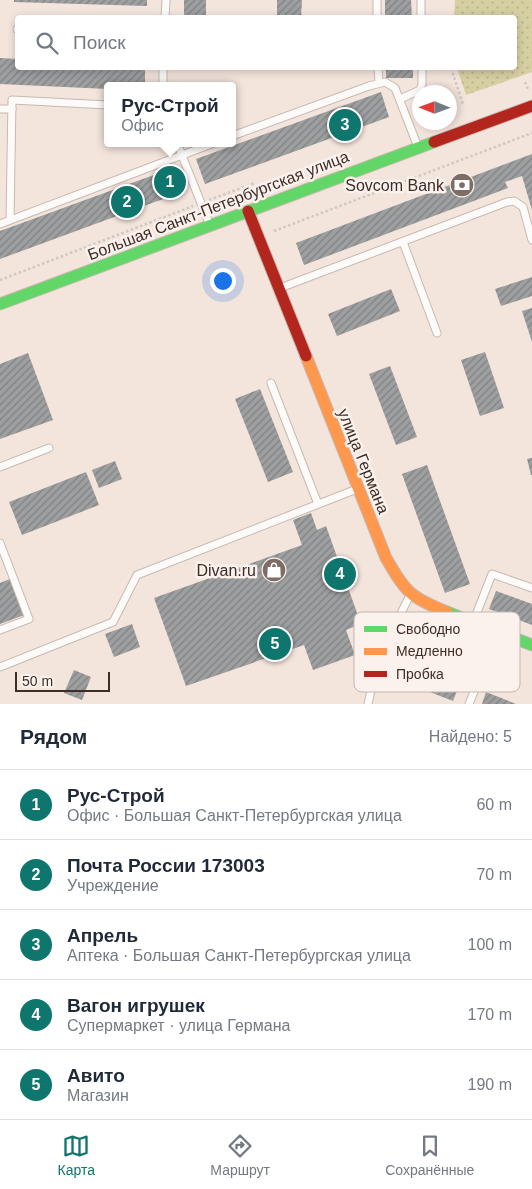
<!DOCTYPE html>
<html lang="ru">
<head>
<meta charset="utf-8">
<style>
	body { margin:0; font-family:Helvetica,sans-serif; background:#f6f6f7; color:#1f2937 }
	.compass { position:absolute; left:412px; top:85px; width:45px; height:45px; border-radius:50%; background:#fff; box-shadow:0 2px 8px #0003; rotate:271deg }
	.scale { position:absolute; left:15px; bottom:12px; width:95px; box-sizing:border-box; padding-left:5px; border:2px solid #3e2d25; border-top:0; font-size:14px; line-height:18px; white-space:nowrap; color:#3e2d25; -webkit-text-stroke:4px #fbf2ed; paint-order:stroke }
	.you { position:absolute; left:222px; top:280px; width:18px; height:18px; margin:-12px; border:4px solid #fff; border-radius:50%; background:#1a73e8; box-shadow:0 0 0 8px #1a73e833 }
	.badge { display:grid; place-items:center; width:32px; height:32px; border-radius:50%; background:#0f766e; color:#fff; font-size:16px; font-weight:700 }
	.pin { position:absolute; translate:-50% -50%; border:2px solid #fff; box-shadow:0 1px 5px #0006 }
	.popup { position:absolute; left:104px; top:82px; width:132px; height:65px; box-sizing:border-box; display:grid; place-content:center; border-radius:5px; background:#fff; filter:drop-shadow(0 1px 4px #0005); font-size:16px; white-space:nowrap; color:#747a83 }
	.popup b { font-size:19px; color:#1f2937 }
	.popup::after { content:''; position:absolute; left:50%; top:100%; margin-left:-10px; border:10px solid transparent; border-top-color:#fff }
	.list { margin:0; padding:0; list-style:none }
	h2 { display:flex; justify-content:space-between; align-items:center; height:65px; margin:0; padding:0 20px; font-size:21px }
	h2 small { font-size:16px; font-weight:400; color:#747a83 }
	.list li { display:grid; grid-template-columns:32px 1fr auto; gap:15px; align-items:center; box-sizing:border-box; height:70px; padding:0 20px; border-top:1px solid #e0e1e3 }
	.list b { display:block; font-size:19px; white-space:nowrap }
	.list p { margin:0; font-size:16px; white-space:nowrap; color:#747a83 }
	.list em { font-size:16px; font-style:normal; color:#747a83 }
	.icon { flex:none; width:28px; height:28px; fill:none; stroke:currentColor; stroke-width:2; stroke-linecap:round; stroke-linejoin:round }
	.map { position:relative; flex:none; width:532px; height:704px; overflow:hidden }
	.search { position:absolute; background:#fff; box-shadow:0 2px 8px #0003; left:15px; right:15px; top:15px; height:55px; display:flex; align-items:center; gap:12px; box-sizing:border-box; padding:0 18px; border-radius:5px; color:#747a83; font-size:19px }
	.sheet { height:415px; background:#fff }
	nav { display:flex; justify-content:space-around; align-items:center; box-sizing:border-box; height:70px; border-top:1px solid #e0e1e3; background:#fff; font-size:14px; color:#747a83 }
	nav a { display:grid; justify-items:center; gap:2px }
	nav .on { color:#0f766e }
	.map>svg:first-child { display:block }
	.park { fill:url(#park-dots) }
	.building { fill:url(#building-hatch) }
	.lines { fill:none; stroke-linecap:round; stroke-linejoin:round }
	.lane-casing { stroke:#c8b9b1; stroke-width:9 }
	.fast-casing { stroke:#c8b9b1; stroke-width:13 }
	.slow-casing { stroke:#c8b9b1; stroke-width:13 }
	.jam-casing { stroke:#c8b9b1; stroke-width:13 }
	.path { stroke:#cec8c5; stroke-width:2.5; stroke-dasharray:2.5 2.5; stroke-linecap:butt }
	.lane { stroke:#fdfbfa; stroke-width:7 }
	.fast { stroke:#63d668; stroke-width:11 }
	.slow { stroke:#ff974d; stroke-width:11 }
	.jam { stroke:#b3261e; stroke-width:11 }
	.labels { text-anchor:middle; stroke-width:5; stroke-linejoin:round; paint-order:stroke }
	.poi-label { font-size:16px; fill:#3e2d25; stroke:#fbf2ed; text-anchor:end }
	.street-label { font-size:16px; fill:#3e2d25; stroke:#fbf2ed }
	.key { fill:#fbf2ed; stroke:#c2b7b1; stroke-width:1 }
	.key-label { font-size:14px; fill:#3e2d25 }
</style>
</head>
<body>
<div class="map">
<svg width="532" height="704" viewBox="0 0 532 704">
	<defs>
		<pattern id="park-dots" width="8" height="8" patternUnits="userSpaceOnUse" patternTransform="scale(1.25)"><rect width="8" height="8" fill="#d5cfa2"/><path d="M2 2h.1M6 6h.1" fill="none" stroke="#b8b28b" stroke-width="1.8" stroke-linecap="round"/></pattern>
		<pattern id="building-hatch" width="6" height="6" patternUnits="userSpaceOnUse" patternTransform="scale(1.25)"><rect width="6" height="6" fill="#9d9fa0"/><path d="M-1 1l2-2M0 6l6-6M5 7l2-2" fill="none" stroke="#818282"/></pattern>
	</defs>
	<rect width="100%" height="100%" fill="#f3e4dc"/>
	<polygon class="park" points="455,0 532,0 532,72 466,95 457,68 514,68 514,18 454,17"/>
	<g class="building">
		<polygon points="14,0 147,0 147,6 14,2"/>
		<polygon points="184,0 206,0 206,15 259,16 259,18 184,18"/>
		<polygon points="277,0 302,0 301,18 277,18"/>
		<polygon points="385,0 411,0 412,18 385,18"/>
		<polygon points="0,58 18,59 18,68 145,68 145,86 108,86 108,89 0,84"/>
		<rect x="386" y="68" width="27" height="10"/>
		<polygon points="381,92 389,117 205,184 196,159"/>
		<polygon points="532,154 532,210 522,176 505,182 508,188 304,265 296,243"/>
		<polygon points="173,168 182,192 0,259 0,231"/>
		<polygon points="532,277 532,296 501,306 495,289"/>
		<polygon points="391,289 400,311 337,336 328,314"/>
		<polygon points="532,308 532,342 522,311"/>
		<polygon points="485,352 504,408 480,416 461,360"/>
		<polygon points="28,353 53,420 0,439 0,364"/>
		<polygon points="390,366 417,437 396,445 369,374"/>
		<polygon points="260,389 293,472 268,482 235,399"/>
		<polygon points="532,458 532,475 531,475 527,459"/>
		<polygon points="115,461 122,479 99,488 92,470"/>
		<polygon points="427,465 470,584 445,593 402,474"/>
		<polygon points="86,472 99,505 22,535 9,502"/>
		<polygon points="311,513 317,530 326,526 361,624 346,630 355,655 313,670 304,645 186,686 154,598 302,545 293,520"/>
		<polygon points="10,579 24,615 0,624 0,583"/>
		<polygon points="496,591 532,604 532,625 489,609"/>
		<polygon points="132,624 140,647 114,657 105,634"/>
		<polygon points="402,657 461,681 453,701 394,678"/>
		<polygon points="74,670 91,677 82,700 64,693"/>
		<polygon points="486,692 516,704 482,704"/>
	</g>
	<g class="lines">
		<g class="lane-casing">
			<g id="lane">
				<polyline points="377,0 377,18"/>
				<polyline points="421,0 421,18"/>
				<polyline points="165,18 166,0"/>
				<polyline points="17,29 18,29"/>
				<polyline points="378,68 379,83"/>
				<polyline points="163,86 163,68"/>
				<polyline points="400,99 420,90 422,84 422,68"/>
				<polyline points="0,109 12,109"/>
				<polyline points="232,136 369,86 385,82 395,88 418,147"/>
				<polyline points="177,143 209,223"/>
				<polyline points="10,220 12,100 108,105"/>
				<polyline points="0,224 214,143"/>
				<polyline points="403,242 437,333"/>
				<polyline points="280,288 507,202 514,201 523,207 532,240"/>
				<polyline points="271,383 318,504"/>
				<polyline points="0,467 49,448"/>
				<polyline points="0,543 29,619 0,630"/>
				<polyline points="474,620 492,574 532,588"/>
				<polyline points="0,667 113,622 137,575 357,489"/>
				<path d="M368 704C375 666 392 631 409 597"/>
				<polyline points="469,704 498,632"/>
			</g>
		</g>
		<g class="fast-casing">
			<g id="fast">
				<polyline points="0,304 434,142"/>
				<polyline points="447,612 532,645"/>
			</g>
		</g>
		<g class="slow-casing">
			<path id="slow" d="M306 356 386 558C406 592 409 597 447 612"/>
		</g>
		<g class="jam-casing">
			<g id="jam">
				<polyline points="434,142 532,106"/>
				<polyline points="248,211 306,356"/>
			</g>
		</g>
		<g class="path">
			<polyline points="451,68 463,104"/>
			<polyline points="525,82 529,91"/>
			<polyline points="209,200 255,183"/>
			<polyline points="274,231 532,133"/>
			<polyline points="0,280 193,206"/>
		</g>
		<use href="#lane" class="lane"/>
		<use href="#fast" class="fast"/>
		<use href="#slow" class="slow"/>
		<use href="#jam" class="jam"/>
	</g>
	<defs>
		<g id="bank-disc" transform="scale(1.25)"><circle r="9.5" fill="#7d6d65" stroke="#fbf2ed"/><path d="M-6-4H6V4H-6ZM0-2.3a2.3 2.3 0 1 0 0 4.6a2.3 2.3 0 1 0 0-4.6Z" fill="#fff"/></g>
		<g id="shop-disc" transform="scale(1.25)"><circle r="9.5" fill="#7d6d65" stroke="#fbf2ed"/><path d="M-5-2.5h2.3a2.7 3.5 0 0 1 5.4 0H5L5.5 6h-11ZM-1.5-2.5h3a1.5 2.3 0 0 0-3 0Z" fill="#fff"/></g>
	</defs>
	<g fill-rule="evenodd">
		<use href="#bank-disc" x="462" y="185"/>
		<use href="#shop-disc" x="274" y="570"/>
	</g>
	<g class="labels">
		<g class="poi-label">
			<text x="444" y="191">Sovcom Bank</text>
			<text x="256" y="576">Divan.ru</text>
		</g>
		<g class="street-label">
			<text transform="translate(218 205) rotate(-21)" y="6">Большая Санкт-Петербургская улица</text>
			<text transform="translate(364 461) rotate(68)" y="6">улица Германа</text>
		</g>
	</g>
	<rect x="354" y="612" width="166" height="80" rx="8" class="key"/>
	<rect x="364" y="626" width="23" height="6" fill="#63d668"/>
	<rect x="364" y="648" width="23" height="7" fill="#ff974d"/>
	<rect x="364" y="671" width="23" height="6" fill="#b3261e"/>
	<g class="key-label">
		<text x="396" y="634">Свободно</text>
		<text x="396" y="656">Медленно</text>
		<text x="396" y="679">Пробка</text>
	</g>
</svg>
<svg class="compass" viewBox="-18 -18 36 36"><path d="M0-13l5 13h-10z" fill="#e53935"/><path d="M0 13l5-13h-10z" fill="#747a83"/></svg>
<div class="scale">50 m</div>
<div class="you"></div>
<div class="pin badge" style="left:170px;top:182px">1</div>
<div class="popup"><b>Рус-Строй</b>Офис</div>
<div class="pin badge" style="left:127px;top:202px">2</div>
<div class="pin badge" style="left:345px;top:125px">3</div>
<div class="pin badge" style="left:340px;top:574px">4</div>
<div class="pin badge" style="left:275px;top:644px">5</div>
<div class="search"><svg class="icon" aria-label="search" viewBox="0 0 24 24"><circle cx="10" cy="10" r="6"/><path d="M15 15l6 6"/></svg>Поиск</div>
</div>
<section class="sheet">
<h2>Рядом<small>Найдено: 5</small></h2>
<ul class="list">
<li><span class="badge">1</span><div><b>Рус-Строй</b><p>Офис · Большая Санкт-Петербургская улица</p></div><em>60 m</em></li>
<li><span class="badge">2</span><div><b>Почта России 173003</b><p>Учреждение</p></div><em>70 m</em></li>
<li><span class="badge">3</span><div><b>Апрель</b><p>Аптека · Большая Санкт-Петербургская улица</p></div><em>100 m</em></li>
<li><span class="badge">4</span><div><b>Вагон игрушек</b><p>Супермаркет · улица Германа</p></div><em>170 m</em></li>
<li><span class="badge">5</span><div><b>Авито</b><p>Магазин</p></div><em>190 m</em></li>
</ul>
</section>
<nav>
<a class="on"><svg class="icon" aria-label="map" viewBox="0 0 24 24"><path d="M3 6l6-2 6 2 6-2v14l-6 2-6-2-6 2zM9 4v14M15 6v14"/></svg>Карта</a>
<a><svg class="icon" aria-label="directions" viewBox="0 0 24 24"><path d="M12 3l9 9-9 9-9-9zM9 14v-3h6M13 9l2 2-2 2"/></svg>Маршрут</a>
<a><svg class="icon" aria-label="saved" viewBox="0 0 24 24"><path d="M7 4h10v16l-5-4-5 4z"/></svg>Сохранённые</a>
</nav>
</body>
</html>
